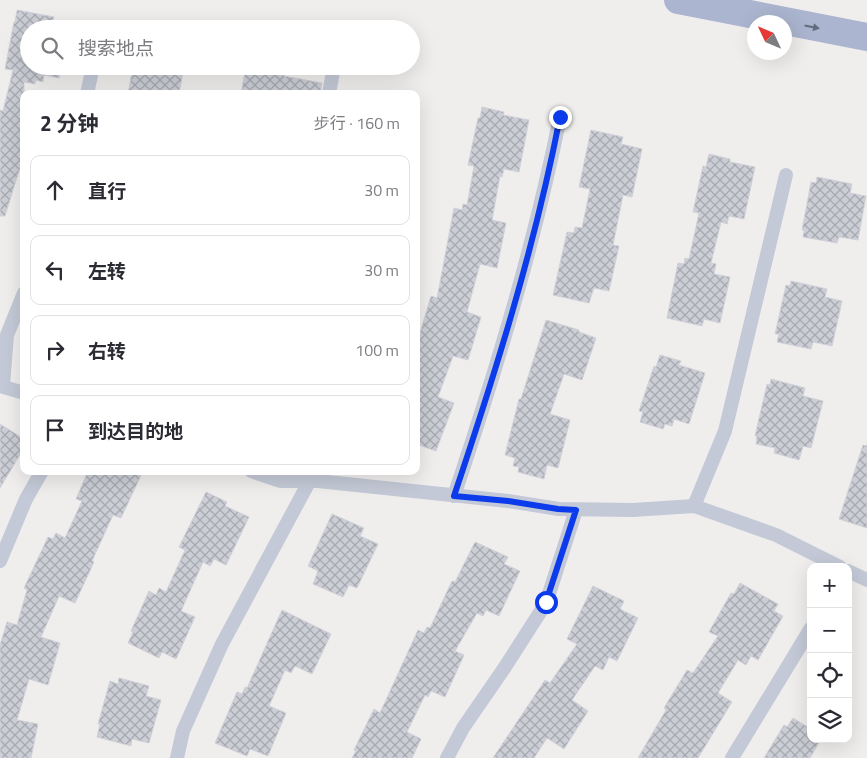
<!DOCTYPE html>
<html lang="zh">
<head>
<meta charset="utf-8">
<style>
	body { margin:0; font-family:"Titillium Web","Noto Sans SC",sans-serif; background:#f2f2f3; color:#2b2b33 }
	.controls { position:absolute; right:15px; bottom:15px; display:grid; overflow:hidden; border-radius:10px; box-shadow:0 5px 20px #0002 }
	.controls button { width:45px; height:45px; display:grid; place-items:center; padding:0; border:0; border-bottom:1px solid #e1e1e2; background:#fff; color:#2b2b33; font:25px sans-serif }
	.compass { position:absolute; left:747px; top:15px; width:45px; height:45px; border-radius:50%; background:#fff; box-shadow:0 5px 20px #0002; rotate:314deg }
	.stop { position:absolute; width:15px; height:15px; margin:-11px; border:4px solid #0c3bec; border-radius:50%; background:#fff }
	.stop.end { background:#0c3bec; border-color:#fff; box-shadow:0 1px 5px #0008 }
	.list { margin:0; padding:0; list-style:none }
	h2 { display:flex; justify-content:space-between; align-items:center; height:65px; margin:0; padding:0 20px; font-size:21px }
	h2 small { font-size:16px; font-weight:400; color:#7c7c81 }
	.list li { display:grid; grid-template-columns:32px 1fr auto; gap:15px; align-items:center; box-sizing:border-box; height:70px; margin:0 10px 10px; padding:0 10px; border:1px solid #e1e1e2; border-radius:10px }
	.list b { display:block; font-size:19px; white-space:nowrap }
	.list em { font-size:16px; font-style:normal; color:#7c7c81 }
	.icon { flex:none; width:28px; height:28px; fill:none; stroke:currentColor; stroke-width:2; stroke-linecap:round; stroke-linejoin:round }
	.map { position:relative; flex:none; width:867px; height:758px; overflow:hidden }
	.search { position:absolute; background:#fff; box-shadow:0 5px 20px #0002; left:20px; top:20px; width:400px; height:55px; display:flex; align-items:center; gap:12px; box-sizing:border-box; padding:0 18px; border-radius:28px; color:#7c7c81; font-size:19px }
	.panel { position:absolute; background:#fff; box-shadow:0 5px 20px #0002; left:20px; top:90px; width:400px; height:385px; border-radius:10px }
	.map>svg:first-child { display:block }
	.building { fill:url(#building-cross-hatch); stroke:#d1d1da }
	.lines { fill:none; stroke-linecap:round; stroke-linejoin:round }
	.lane { stroke:#c3c9d6; stroke-width:14 }
	.primary { stroke:#abb5cf; stroke-width:28 }
	.oneway { fill:#636b7e }
	.route { stroke:#0c3bec; stroke-width:6 }
</style>
</head>
<body>
<div class="map">
<svg width="867" height="758" viewBox="0 0 867 758">
	<defs>
		<pattern id="building-cross-hatch" width="8" height="8" patternUnits="userSpaceOnUse" patternTransform="scale(1.25)"><rect width="8" height="8" fill="#ccced6"/><path d="M0 0l8 8M0 8l8-8" fill="none" stroke="#a7a9b1"/></pattern>
	</defs>
	<rect width="100%" height="100%" fill="#f0eeed"/>
	<g class="building">
		<polygon points="17,10 54,17 52,25 68,28 29,29 29,66 61,66 59,78 44,75 43,82 36,80 35,84 24,82 24,170 20,169 18,174 5,216 0,216 0,110 3,111 13,70 5,69 14,22 15,22"/>
		<polygon points="133,66 184,66 179,94 128,94"/>
		<polygon points="246,66 286,66 284,76 322,83 320,94 241,94"/>
		<polygon points="482,107 504,112 503,115 529,120 519,172 504,169 502,177 500,176 492,220 506,223 497,268 480,264 467,312 481,317 468,360 453,356 438,397 454,403 436,451 419,445 416,448 416,346 431,296 437,298 454,208 462,210 463,204 467,205 474,166 468,165 478,118 480,118"/>
		<polygon points="591,130 623,137 621,144 642,149 632,197 623,195 613,245 619,246 609,291 594,288 589,303 553,295 567,232 574,233 575,227 582,228 590,189 579,187"/>
		<polygon points="709,154 730,159 730,162 755,167 744,219 729,216 727,224 721,222 711,263 716,264 714,274 730,277 720,323 704,319 702,326 667,318 678,263 684,264 685,258 689,259 699,213 693,212 703,166 706,167"/>
		<polygon points="817,177 852,184 850,193 866,196 858,240 839,237 837,243 803,237 804,230 802,230 811,182 816,183"/>
		<polygon points="791,281 827,289 825,297 842,301 832,346 813,342 811,349 777,342 779,334 775,334 786,285 790,286"/>
		<polygon points="546,320 579,330 579,332 596,338 582,380 564,374 550,414 570,420 558,468 547,465 544,479 518,472 519,467 513,466 515,458 505,455 519,399 521,399"/>
		<polygon points="660,355 681,361 679,365 705,373 689,424 674,419 672,426 665,424 663,429 640,422 643,412 639,411 654,366 656,367"/>
		<polygon points="771,379 805,388 803,396 823,401 811,448 803,446 799,460 774,453 775,448 756,444 757,436 755,436 767,384 770,385"/>
		<polygon points="0,424 24,439 24,448 0,488"/>
		<polygon points="863,445 867,446 867,528 839,519"/>
		<polygon points="88,471 143,471 121,518 113,515 92,561 94,562 75,603 59,596 41,637 60,643 48,685 29,679 17,720 38,724 31,758 0,758 0,645 7,622 17,625 27,590 24,588 48,537 53,539 56,533 65,538 82,501 76,499"/>
		<polygon points="206,492 227,502 225,506 249,517 226,565 214,559 210,566 203,562 181,611 195,617 176,659 162,652 159,658 128,643 133,632 131,631 149,591 156,595 159,588 166,592 185,550 179,547"/>
		<polygon points="332,514 364,528 360,536 378,544 357,588 349,585 343,597 313,584 318,571 308,566"/>
		<polygon points="475,542 508,557 504,564 520,571 499,616 486,610 483,616 477,613 455,651 464,655 445,697 431,691 428,697 425,695 407,732 421,739 412,758 352,758 356,751 354,750 374,709 380,713 418,630 424,633 427,627 430,628 452,581 455,582"/>
		<polygon points="740,583 778,604 774,611 783,616 758,660 751,656 746,665 738,660 718,693 732,702 698,758 638,758 666,710 664,708 687,670 693,673 718,636 709,632 731,593 734,594"/>
		<polygon points="593,586 624,601 620,609 638,618 617,661 609,657 603,670 595,666 572,700 588,711 564,749 547,738 534,758 493,758 545,680 550,683 577,644 567,639"/>
		<polygon points="282,610 331,634 312,674 295,666 291,673 285,670 269,706 286,713 268,756 250,749 247,756 215,743 237,692 242,694 245,687 247,688"/>
		<polygon points="119,678 149,686 146,696 161,700 149,743 132,739 131,746 97,737 100,724 98,724 110,681 118,684"/>
		<polygon points="793,718 811,729 811,739 821,739 810,758 764,758 784,725 787,727"/>
	</g>
	<g class="lines">
		<g class="lane">
			<polyline points="87,94 93,66"/>
			<polyline points="329,94 334,66"/>
			<polyline points="0,386 24,393"/>
			<polyline points="3,386 7,335 24,293"/>
			<polyline points="251,471 280,481 318,481 508,501 559,509 633,510 694,506 776,535 840,567"/>
			<path d="M454 496C496 371 534 246 560 117"/>
			<polyline points="694,506 725,431 786,175"/>
			<polyline points="0,561 26,499 42,471"/>
			<polyline points="848,571 867,580"/>
			<polyline points="177,758 183,731 222,644 309,482"/>
			<polyline points="447,758 463,728 505,667 546,603 576,510"/>
			<polyline points="732,758 811,628"/>
		</g>
		<polyline class="primary" points="678,0 867,37"/>
	</g>
	<defs><path id="oneway-solid" d="M-6-.8H1V-3.2L6.5 0L1 3.2V.8H-6Z" transform="scale(1.25)"/></defs>
	<use class="oneway" href="#oneway-solid" transform="translate(812 27) rotate(11)"/>
	<g class="lines">
		<path class="route" d="M546 602 576 510 558 509 508 501 454 496C496 371 535 246 560 117"/>
	</g>
</svg>
<div class="controls">
<button>+</button>
<button>−</button>
<button><svg class="icon" aria-label="locate" viewBox="0 0 24 24"><circle cx="12" cy="12" r="6"/><path d="M12 2v4M12 18v4M2 12h4M18 12h4"/></svg></button>
<button><svg class="icon" aria-label="layers" viewBox="0 0 24 24"><path d="M12 4l9 5-9 5-9-5zM3 14l9 5 9-5"/></svg></button>
</div>
<svg class="compass" viewBox="-18 -18 36 36"><path d="M0-13l5 13h-10z" fill="#e53935"/><path d="M0 13l5-13h-10z" fill="#7c7c81"/></svg>
<div class="stop" style="left:546px;top:602px"></div>
<div class="stop end" style="left:560px;top:117px"></div>
<div class="search"><svg class="icon" aria-label="search" viewBox="0 0 24 24"><circle cx="10" cy="10" r="6"/><path d="M15 15l6 6"/></svg>搜索地点</div>
<section class="panel">
<h2>2 分钟<small>步行 · 160 m</small></h2>
<ul class="list">
<li><svg class="icon" aria-label="ahead" viewBox="0 0 24 24"><path d="M12 20V5M6 11l6-6 6 6"/></svg><div><b>直行</b></div><em>30 m</em></li>
<li><svg class="icon" aria-label="left" viewBox="0 0 24 24"><path d="M17 20v-9H6M10 6l-5 5 5 5"/></svg><div><b>左转</b></div><em>30 m</em></li>
<li><svg class="icon" aria-label="right" viewBox="0 0 24 24"><path d="M7 20v-9h11M14 6l5 5-5 5"/></svg><div><b>右转</b></div><em>100 m</em></li>
<li><svg class="icon" aria-label="arrive" viewBox="0 0 24 24"><path d="M6 21V4h12l-3 4 3 4H6"/></svg><div><b>到达目的地</b></div></li>
</ul>
</section>
</div>
</body>
</html>
